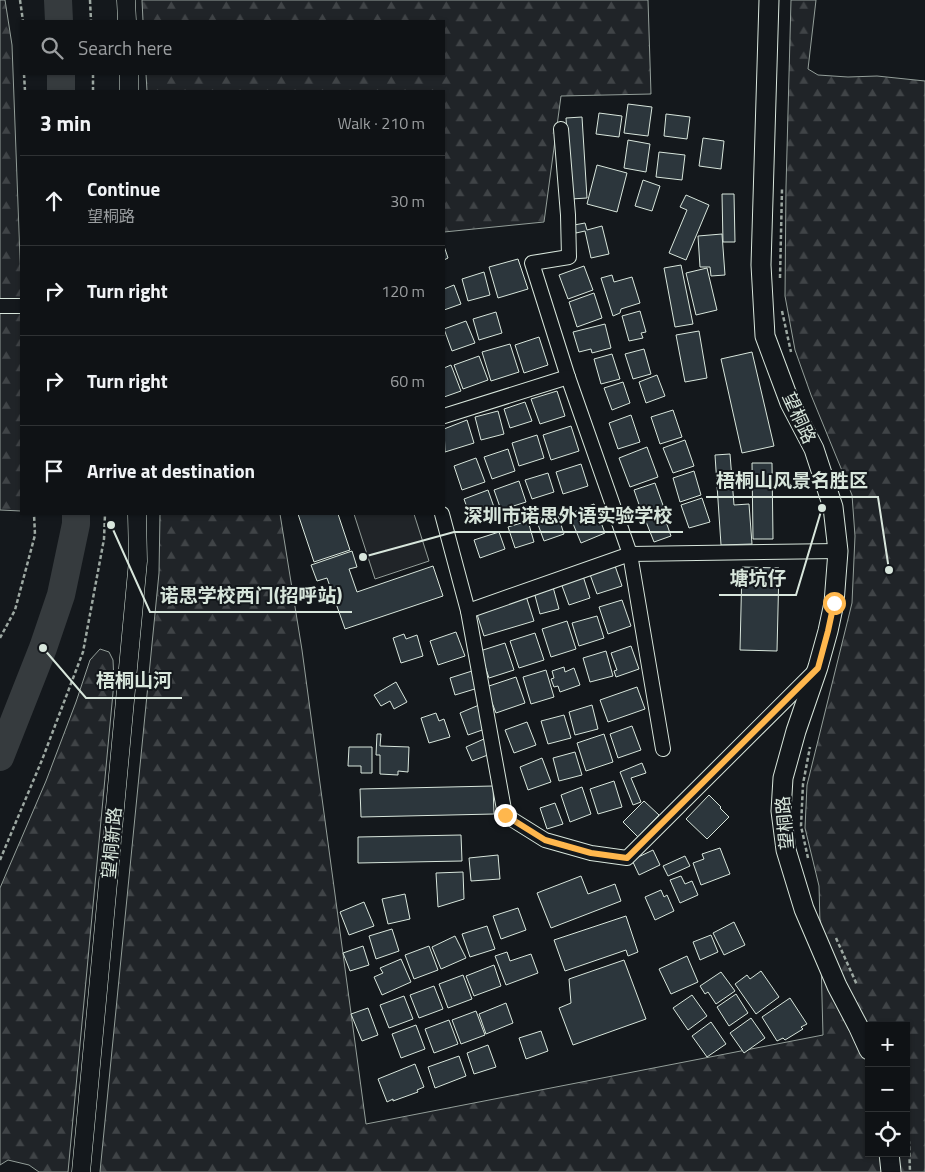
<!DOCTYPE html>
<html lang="en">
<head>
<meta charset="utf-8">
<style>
	body { margin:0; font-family:"Titillium Web","Noto Sans SC",sans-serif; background:#181b1e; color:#f1f3f6 }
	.controls { position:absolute; right:15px; bottom:15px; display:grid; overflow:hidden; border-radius:0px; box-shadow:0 1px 4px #0004 }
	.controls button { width:45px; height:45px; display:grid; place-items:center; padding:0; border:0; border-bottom:1px solid #2f3234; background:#0f1215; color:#f1f3f6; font:25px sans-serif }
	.stop { position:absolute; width:15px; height:15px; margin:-11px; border:4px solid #ffb74d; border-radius:50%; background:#fff }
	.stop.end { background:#ffb74d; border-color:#fff; box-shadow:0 1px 5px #0008 }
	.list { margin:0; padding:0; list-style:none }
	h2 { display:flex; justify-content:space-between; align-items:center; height:65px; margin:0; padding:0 20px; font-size:21px }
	h2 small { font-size:16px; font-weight:400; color:#9b9ea0 }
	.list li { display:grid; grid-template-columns:32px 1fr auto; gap:15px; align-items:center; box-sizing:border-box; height:90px; padding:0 20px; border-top:1px solid #2f3234 }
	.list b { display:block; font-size:19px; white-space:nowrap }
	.list p { margin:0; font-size:16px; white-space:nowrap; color:#9b9ea0 }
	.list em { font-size:16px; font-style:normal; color:#9b9ea0 }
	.icon { flex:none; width:28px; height:28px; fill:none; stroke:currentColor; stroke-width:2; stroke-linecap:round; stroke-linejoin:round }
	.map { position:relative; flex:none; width:925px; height:1172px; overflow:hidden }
	.search { position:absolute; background:#0f1215; box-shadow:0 1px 4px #0004; left:20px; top:20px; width:425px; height:55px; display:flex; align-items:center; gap:12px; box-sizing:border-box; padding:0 18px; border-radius:0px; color:#9b9ea0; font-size:19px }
	.panel { position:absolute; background:#0f1215; box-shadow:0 1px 4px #0004; left:20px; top:90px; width:425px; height:425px; border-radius:0px }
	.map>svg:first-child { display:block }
	.grass { fill:#202428; stroke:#939e99 }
	.forest { fill:url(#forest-firs); stroke:#939e99; fill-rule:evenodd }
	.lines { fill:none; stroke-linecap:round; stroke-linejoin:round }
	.river { stroke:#363b3e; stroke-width:28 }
	.building { fill:#2c363c; stroke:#d8e6dc }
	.minor-casing { stroke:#d8e6dc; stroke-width:16 }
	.tertiary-casing { stroke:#d8e6dc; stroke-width:19 }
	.secondary-casing { stroke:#d8e6dc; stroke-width:21 }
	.path { stroke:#9da8a2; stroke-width:2.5; stroke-dasharray:4 2.5; stroke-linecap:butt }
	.minor { stroke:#14181c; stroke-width:14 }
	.tertiary { stroke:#14181c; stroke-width:18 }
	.secondary { stroke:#14181c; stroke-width:19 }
	.route { stroke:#ffb74d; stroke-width:6 }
	.labels { text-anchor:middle; stroke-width:4; stroke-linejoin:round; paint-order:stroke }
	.street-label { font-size:18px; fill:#d8e6dc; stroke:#14181c }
	.leader { fill:none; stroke:#d8e6dc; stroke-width:2 }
	.callout-dot { fill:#d8e6dc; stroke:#14181c; stroke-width:2 }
	.callout-label { font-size:19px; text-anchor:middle; font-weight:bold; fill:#d8e6dc; stroke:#14181c; stroke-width:4; stroke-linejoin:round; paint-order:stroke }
</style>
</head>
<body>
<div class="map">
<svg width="925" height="1172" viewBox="0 0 925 1172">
	<defs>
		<pattern id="forest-firs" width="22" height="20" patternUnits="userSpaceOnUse" patternTransform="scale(1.25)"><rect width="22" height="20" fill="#202428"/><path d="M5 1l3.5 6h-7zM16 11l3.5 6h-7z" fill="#404447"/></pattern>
	</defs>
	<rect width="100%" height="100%" fill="#14181c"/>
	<polygon class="grass" points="354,514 414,514 429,561 375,579"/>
	<g class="forest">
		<polygon points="0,0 5,0 12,45 21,284 21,511 0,510"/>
		<polygon points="142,0 648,0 651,94 561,96 544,222 444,232 444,91 147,91 146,74 444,74 444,21 143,21"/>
		<path d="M791 0H816L808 69 818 75 848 77 877 76 925 81V1172H100L159 573 160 514H280L302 650 366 1124 823 1035 819 886 805 828 807 785 852 603 855 536 852 495 811 395 795 350 785 296 786 187ZM869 1026H906V1153H869Z"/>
		<polygon points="100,649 109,652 113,660 114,682 68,1172 39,1172 29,1165 8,1160 0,1165 0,888 46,781 76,702 90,660"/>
	</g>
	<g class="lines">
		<g class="river">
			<polyline points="58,0 59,21"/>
			<polyline points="61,74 61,91"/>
			<polyline points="0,757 43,648 61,595 76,524 76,514"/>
		</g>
	</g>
	<g class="building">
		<polygon points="628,104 652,107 648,136 624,133"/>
		<polygon points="599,113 622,116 619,137 596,134"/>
		<polygon points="666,114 690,117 687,139 664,136"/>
		<polygon points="582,117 587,198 571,199 566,118"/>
		<polygon points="703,138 724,141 721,169 699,166"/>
		<polygon points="628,140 650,144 646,172 624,168"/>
		<polygon points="659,152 685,155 682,180 656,177"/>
		<polygon points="597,165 627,173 617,212 587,204"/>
		<polygon points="643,180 660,186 652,211 635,206"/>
		<polygon points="722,194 734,194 735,242 723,242"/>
		<polygon points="686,195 709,205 686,260 669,253 687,210 680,207"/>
		<polygon points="585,223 587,230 602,226 609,254 591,258 585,231 576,233 574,225"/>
		<polygon points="722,234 725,275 711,276 710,267 700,267 698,236"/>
		<polygon points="444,246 448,258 444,260"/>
		<polygon points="518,259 528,289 498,298 489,267"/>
		<polygon points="681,265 693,324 675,327 664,268"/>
		<polygon points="584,266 593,290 568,299 559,275"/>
		<polygon points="707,268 717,310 696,315 686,273"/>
		<polygon points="484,272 490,295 468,301 462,279"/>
		<polygon points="612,275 614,282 632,277 640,303 621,309 620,313 613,316 601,278"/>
		<polygon points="454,285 461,304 444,310 444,289"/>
		<polygon points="594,293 602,318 577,327 569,302"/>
		<polygon points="640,311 646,332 641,333 643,338 629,341 622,316"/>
		<polygon points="496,312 502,333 479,340 473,319"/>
		<polygon points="466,321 475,343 452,351 444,329"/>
		<polygon points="605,324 611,348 592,353 591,349 579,352 573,332"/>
		<polygon points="699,331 707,378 685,382 676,335"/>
		<polygon points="539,337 548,365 524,373 515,345"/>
		<polygon points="510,344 519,372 491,381 482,352"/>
		<polygon points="644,349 651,374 633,379 625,354"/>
		<polygon points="752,352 774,446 742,453 721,359"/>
		<polygon points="612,354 620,379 601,384 594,359"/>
		<polygon points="479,356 488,380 463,389 454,365"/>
		<polygon points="451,365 461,391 444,397 444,368"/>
		<polygon points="657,375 665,396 646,403 639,382"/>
		<polygon points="623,382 630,403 612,410 604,388"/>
		<polygon points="557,391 565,416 540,424 531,399"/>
		<polygon points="525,402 532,421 510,428 504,409"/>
		<polygon points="673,410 682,437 660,444 651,417"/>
		<polygon points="498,411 504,434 481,440 475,417"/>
		<polygon points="631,415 640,442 618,449 609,423"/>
		<polygon points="467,420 474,443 445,452 444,429"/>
		<polygon points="571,426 579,451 551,460 543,435"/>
		<polygon points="537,435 544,458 519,466 512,443"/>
		<polygon points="685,440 694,466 673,473 663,448"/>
		<polygon points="647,447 658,477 630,487 619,458"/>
		<polygon points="508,449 515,471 492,479 484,457"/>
		<polygon points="730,454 734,505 749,504 752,544 721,545 715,455"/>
		<polygon points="476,458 485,482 462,490 454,466"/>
		<polygon points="752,463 772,463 773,539 753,539"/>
		<polygon points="581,464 588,486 563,494 556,472"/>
		<polygon points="694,471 701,495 680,502 673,478"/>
		<polygon points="548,473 554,492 532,499 525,480"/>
		<polygon points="519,481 526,502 501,510 494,490"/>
		<polygon points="655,483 664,508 643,516 634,490"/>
		<polygon points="488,490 495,510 471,519 464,499"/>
		<polygon points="702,498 710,522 689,528 681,505"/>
		<polygon points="594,504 605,533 581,543 569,514"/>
		<polygon points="557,512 564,534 544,541 536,519"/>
		<polygon points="663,513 671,536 654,542 645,519"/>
		<polygon points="298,514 338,514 350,550 314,562"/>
		<polygon points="528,521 534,542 515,548 508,527"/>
		<polygon points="499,532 505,549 480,558 474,540"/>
		<polygon points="352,551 357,567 349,569 357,592 433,566 443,596 345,629 327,578 317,581 311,565"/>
		<polygon points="613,560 622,586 597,594 588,569"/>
		<polygon points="742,567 779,568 777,651 740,650"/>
		<polygon points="583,576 590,598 569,605 561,583"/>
		<polygon points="553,587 559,609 540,614 534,592"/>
		<polygon points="526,596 534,621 484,636 476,611"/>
		<polygon points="622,600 631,626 608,634 599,607"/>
		<polygon points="597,616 604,638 579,646 572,623"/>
		<polygon points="567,621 576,649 551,657 542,629"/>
		<polygon points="456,632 465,656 438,665 430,641"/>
		<polygon points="535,633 544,660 519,668 510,641"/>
		<polygon points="404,634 406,639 417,635 423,656 401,663 393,638"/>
		<polygon points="505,643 514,670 489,678 480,651"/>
		<polygon points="631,646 639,669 616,677 614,671 617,670 611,653"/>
		<polygon points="606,651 613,676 590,682 583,658"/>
		<polygon points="564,667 565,672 574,668 580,685 560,692 558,686 554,687 551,679 554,678 552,671"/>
		<polygon points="546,670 554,697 531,704 523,677"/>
		<polygon points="472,671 478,688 455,695 450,678"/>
		<polygon points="516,677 525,703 496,713 486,687"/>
		<polygon points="396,682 407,702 394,709 390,701 381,706 374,695"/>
		<polygon points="637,687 645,709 608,722 600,700"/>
		<polygon points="479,705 488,728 468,735 460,713"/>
		<polygon points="592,705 598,729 575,735 569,712"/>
		<polygon points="436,713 439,721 444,719 450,737 429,743 421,718"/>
		<polygon points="564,715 571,738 548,744 541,721"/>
		<polygon points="527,722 536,745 514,753 505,730"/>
		<polygon points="632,726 641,750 618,758 610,734"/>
		<polygon points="377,734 381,734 380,746 409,747 408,772 398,771 398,775 380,774 380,755 376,755"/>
		<polygon points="604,734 613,762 586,771 577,743"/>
		<polygon points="486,738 493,753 472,761 466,747"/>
		<polygon points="349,747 372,747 372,773 361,773 361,766 348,766"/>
		<polygon points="575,752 582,775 559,781 553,758"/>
		<polygon points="542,758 551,782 528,790 520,767"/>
		<polygon points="642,763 646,773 631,778 641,802 633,805 620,772"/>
		<polygon points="614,781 622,807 598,814 590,789"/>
		<polygon points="493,786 494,814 361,817 360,789"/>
		<polygon points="582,787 591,814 570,822 561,795"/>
		<polygon points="709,795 721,807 720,808 729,817 707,839 686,819"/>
		<polygon points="644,801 659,815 638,837 623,822"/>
		<polygon points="555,803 563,824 547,829 540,808"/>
		<polygon points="461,835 462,861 358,863 358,837"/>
		<polygon points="720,848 730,874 701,885 693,863 704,859 702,854"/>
		<polygon points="653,850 660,865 639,875 632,860"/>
		<polygon points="498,855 500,879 471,881 469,858"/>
		<polygon points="685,856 690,866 668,876 663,866"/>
		<polygon points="463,872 464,899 438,907 436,873"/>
		<polygon points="581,876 588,894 615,884 621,901 551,928 537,893"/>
		<polygon points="681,876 685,884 692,881 698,895 680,903 670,880"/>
		<polygon points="661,890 664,897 667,895 674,911 655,920 645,897"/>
		<polygon points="405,894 410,919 388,924 382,899"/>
		<polygon points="364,902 374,926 349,935 340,912"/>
		<polygon points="518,908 526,930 501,939 493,916"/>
		<polygon points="626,916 638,952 628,956 626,950 565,971 554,940"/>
		<polygon points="734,922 745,945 724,955 713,933"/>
		<polygon points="487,926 495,949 470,957 462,934"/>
		<polygon points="392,929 399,951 376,959 369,936"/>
		<polygon points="711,935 718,952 700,960 693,942"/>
		<polygon points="455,936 466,958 441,969 432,947"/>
		<polygon points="363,946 369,965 350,971 343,953"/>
		<polygon points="429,946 438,970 414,979 405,955"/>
		<polygon points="507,952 510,961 531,954 538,973 506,985 495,956"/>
		<polygon points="687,956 698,982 671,994 659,969"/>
		<polygon points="401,959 411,982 382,995 374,977 383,973 380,968"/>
		<polygon points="624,960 646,1019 573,1045 559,1008 571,1003 569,979"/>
		<polygon points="494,965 501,986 474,996 466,976"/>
		<polygon points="761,971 779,997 756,1014 735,984 747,975 750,979"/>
		<polygon points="721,972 735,991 716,1004 708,992 705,994 700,986"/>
		<polygon points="463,975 472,999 448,1008 439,984"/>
		<polygon points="434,986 443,1009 419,1018 410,995"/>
		<polygon points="736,994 748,1013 729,1026 717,1007"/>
		<polygon points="692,995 707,1016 688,1030 673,1008"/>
		<polygon points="404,996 413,1019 389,1028 380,1005"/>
		<polygon points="790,998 807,1024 801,1027 803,1029 785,1040 783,1038 777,1041 762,1017"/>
		<polygon points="506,1003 513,1023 486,1034 479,1014"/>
		<polygon points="368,1008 378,1035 362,1041 351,1014"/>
		<polygon points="476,1011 485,1035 461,1044 452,1020"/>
		<polygon points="751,1018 765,1038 744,1053 730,1033"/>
		<polygon points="449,1020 458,1044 434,1053 425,1029"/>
		<polygon points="711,1022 726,1044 707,1057 692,1036"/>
		<polygon points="416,1025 425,1049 401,1058 392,1034"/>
		<polygon points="541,1031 548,1051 526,1059 519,1038"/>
		<polygon points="488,1045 496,1067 474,1074 467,1053"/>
		<polygon points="459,1056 466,1076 435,1088 428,1067"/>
		<polygon points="415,1064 424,1087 417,1090 418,1092 393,1101 393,1099 387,1102 378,1079"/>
	</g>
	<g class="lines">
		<g class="minor-casing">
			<g id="minor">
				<polyline points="561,129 568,215 569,257 532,263 568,377 630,554 663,749"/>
				<polyline points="0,306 21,306"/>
				<polyline points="444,416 568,377"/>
				<polyline points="442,514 468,611 505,815 545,840 591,853 627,858 815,671"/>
				<polyline points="468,611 630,554 838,551"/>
			</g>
		</g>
		<g class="tertiary-casing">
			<g id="tertiary">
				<polyline points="126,0 127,21"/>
				<polyline points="129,74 129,91"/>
				<polyline points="81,1172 138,561 137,514"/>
			</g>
		</g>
		<g class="secondary-casing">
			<g id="secondary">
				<polyline points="769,0 761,265 765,336 790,403 814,449 833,507 838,551 834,603 828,631 818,667 796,731 783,778 781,811 786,850 804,909 837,986 858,1026 869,1050"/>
				<polyline points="889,1153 891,1172"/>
			</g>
		</g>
		<g class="path">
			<polyline points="20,0 23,21"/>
			<polyline points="90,0 91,21"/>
			<polyline points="24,74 25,91"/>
			<polyline points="93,74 93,91"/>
			<polyline points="780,278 782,189"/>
			<polyline points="782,311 791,352"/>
			<polyline points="0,638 15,610 35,535 34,514"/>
			<polyline points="808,858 801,826 803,784 810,747"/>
			<polyline points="0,860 42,760 83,652 104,539 105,514"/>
			<polyline points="836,938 857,985"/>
			<polyline points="906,1127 909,1142 910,1172"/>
		</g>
		<use href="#minor" class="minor"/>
		<use href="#tertiary" class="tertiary"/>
		<use href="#secondary" class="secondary"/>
	</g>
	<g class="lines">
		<polyline class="route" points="505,815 545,840 591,853 627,858 818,668 828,631 834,603"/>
	</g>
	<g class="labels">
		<g class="street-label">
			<text transform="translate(799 418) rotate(65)" y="6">望桐路</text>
			<text transform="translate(785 823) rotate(-95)" y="6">望桐路</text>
			<text transform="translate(112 843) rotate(-85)" y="6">望桐新路</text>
		</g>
	</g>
	<path class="leader" d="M889 570L878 497H706M363 557L454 532H683M822 508L796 595H719M111 525L150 612H352M43 648L86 698H182"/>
	<g class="callout-dot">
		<circle cx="889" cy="570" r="5"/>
		<circle cx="363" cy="557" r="5"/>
		<circle cx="822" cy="508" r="5"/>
		<circle cx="111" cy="525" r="5"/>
		<circle cx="43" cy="648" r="5"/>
	</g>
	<g class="callout-label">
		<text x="792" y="487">梧桐山风景名胜区</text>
		<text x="568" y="522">深圳市诺思外语实验学校</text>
		<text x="758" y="585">塘坑仔</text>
		<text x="251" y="602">诺思学校西门(招呼站)</text>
		<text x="134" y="687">梧桐山河</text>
	</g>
</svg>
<div class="controls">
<button>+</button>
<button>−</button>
<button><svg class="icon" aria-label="locate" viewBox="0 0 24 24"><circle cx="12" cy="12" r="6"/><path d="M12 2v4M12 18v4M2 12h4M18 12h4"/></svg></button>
</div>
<div class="stop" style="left:834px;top:603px"></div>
<div class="stop end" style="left:505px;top:815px"></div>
<div class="search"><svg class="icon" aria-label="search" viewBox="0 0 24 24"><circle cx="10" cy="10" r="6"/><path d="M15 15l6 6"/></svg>Search here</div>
<section class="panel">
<h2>3 min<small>Walk · 210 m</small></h2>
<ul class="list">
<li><svg class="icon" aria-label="ahead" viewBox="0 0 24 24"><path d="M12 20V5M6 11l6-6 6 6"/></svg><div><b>Continue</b><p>望桐路</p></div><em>30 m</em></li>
<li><svg class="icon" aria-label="right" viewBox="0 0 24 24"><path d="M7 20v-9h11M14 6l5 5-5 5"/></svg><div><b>Turn right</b></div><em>120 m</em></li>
<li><svg class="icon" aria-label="right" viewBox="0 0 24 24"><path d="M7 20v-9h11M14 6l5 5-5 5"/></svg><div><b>Turn right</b></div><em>60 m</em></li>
<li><svg class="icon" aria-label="arrive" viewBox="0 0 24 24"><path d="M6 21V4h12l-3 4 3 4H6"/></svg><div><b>Arrive at destination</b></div></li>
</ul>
</section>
</div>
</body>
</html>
